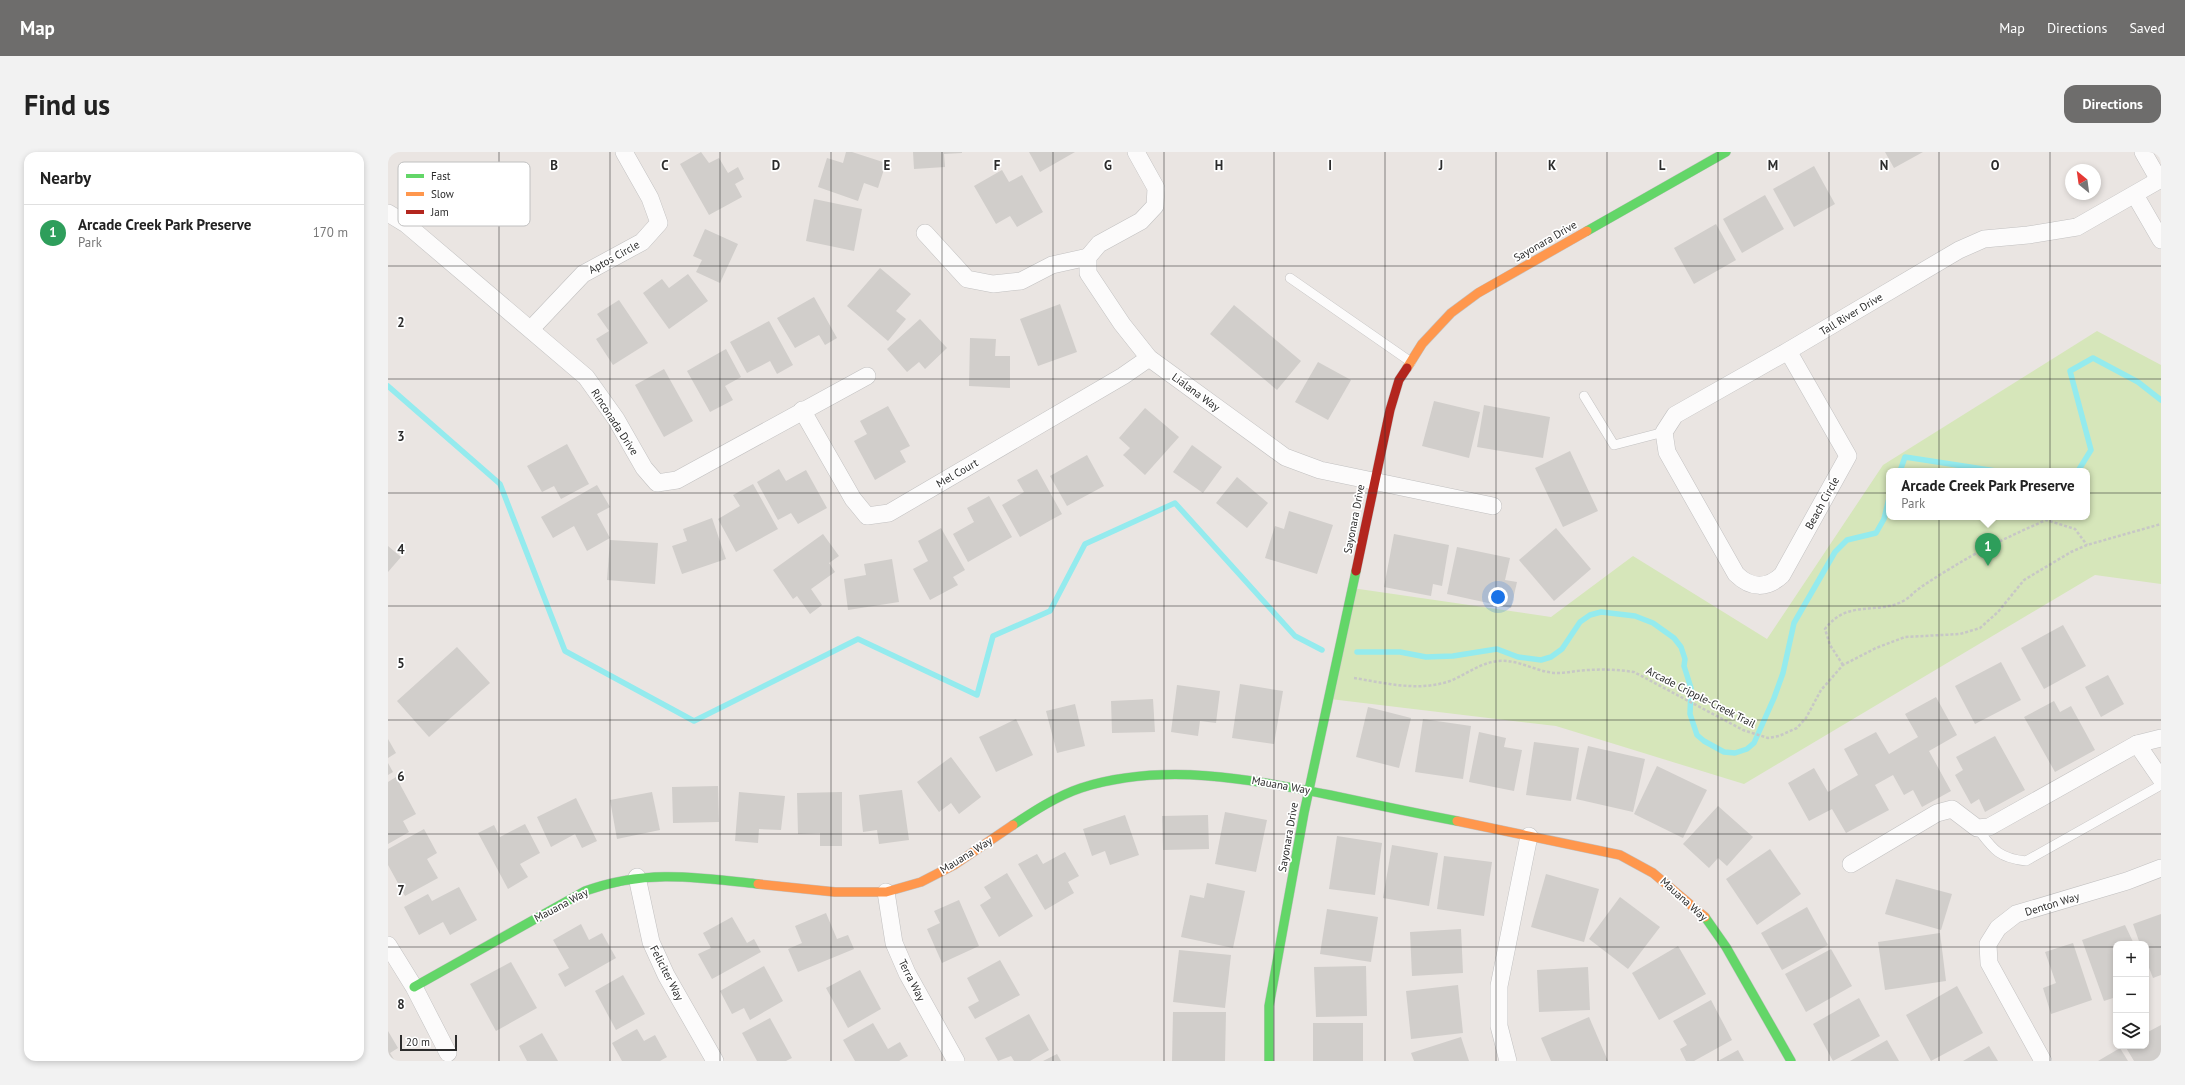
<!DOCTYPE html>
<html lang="en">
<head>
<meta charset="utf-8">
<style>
	body { margin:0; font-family:"PT Sans",sans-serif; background:#f2f2f2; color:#222 }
	.controls { position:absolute; right:12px; bottom:12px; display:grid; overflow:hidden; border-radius:8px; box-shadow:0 2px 6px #0003 }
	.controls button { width:36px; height:36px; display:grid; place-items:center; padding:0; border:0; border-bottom:1px solid #e0e0e0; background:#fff; color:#222; font:20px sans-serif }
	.compass { position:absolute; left:1677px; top:12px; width:36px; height:36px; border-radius:50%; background:#fff; box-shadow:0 2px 6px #0003; rotate:331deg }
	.scale { position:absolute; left:12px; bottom:10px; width:57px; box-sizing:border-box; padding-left:4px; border:2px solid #2c2c2c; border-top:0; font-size:11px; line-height:14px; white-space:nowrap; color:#2c2c2c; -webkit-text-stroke:3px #fff; paint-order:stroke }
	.you { position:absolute; left:1110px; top:445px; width:14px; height:14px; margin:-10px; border:3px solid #fff; border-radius:50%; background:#1a73e8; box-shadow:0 0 0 6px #1a73e833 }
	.badge { display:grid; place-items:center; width:26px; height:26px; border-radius:50%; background:#6e6d6c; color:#fff; font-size:13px; font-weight:700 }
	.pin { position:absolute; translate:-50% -33px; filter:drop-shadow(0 1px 2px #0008) }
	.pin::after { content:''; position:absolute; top:21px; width:14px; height:12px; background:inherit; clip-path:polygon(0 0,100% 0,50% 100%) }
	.popup { position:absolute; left:1498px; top:316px; width:204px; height:52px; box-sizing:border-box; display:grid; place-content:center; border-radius:8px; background:#fff; filter:drop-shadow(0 1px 3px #0005); font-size:13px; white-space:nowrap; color:#767676 }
	.popup b { font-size:15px; color:#222 }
	.popup::after { content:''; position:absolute; left:50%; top:100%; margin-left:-8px; border:8px solid transparent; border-top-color:#fff }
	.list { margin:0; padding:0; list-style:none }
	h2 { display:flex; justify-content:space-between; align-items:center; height:52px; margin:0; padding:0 16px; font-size:17px }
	h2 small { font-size:13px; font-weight:400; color:#767676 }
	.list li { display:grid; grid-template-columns:26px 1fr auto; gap:12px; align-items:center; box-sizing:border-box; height:56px; padding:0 16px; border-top:1px solid #e0e0e0 }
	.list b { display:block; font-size:15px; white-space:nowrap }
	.list p { margin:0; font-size:13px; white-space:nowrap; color:#767676 }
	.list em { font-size:13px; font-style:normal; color:#767676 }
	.icon { flex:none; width:22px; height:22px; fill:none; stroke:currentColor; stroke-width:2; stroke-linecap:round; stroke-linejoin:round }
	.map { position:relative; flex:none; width:1773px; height:909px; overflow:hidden; border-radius:12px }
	header { display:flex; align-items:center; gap:24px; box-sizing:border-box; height:56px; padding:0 20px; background:#6e6d6c; color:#fff }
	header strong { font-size:19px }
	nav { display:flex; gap:22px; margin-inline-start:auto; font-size:14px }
	.intro { display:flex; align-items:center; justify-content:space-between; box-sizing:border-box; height:96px; padding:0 24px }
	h1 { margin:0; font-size:28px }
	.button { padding:10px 18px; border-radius:12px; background:#6e6d6c; color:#fff; font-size:14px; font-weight:700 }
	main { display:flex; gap:24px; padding:0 24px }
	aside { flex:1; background:#fff; border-radius:12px; box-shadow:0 2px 6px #0003 }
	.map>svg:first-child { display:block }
	.green { fill:#d6e6ba; fill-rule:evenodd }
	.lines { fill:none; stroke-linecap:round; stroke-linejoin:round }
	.stream { stroke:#94ebee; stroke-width:5.5 }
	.building { fill:#d1cecb }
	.lane-casing { stroke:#c2c1c1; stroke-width:10 }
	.street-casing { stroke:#c2c1c1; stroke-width:18 }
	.fast-casing { stroke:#c2c1c1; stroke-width:10 }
	.slow-casing { stroke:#c2c1c1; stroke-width:10 }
	.jam-casing { stroke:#c2c1c1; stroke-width:10 }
	.path { stroke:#c7c7c6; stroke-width:2.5; stroke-dasharray:3 2; stroke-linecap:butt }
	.lane { stroke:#fcfbfb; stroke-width:9 }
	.street { stroke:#fcfbfb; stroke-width:17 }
	.fast { stroke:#63d668; stroke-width:9 }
	.slow { stroke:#ff974d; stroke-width:9 }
	.jam { stroke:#b3261e; stroke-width:9 }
	.grid { fill:none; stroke:#2c2c2c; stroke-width:1; stroke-opacity:0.55 }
	.labels { text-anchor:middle; stroke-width:3.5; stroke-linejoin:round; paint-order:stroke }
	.street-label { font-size:11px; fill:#2c2c2c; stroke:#fff }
	.key { fill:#fff; stroke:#c0c0c0; stroke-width:1 }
	.key-label { font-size:11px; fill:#2c2c2c }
	.grid-label { font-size:13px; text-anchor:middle; font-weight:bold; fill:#2c2c2c; stroke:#fff; stroke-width:3.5; stroke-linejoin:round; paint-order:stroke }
</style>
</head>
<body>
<header>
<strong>Map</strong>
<nav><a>Map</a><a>Directions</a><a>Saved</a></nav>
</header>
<div class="intro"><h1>Find us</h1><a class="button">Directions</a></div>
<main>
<aside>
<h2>Nearby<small></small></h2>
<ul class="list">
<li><span class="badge" style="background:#2e9e5b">1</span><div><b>Arcade Creek Park Preserve</b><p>Park</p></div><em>170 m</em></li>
</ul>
</aside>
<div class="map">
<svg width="1773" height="909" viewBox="0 0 1773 909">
	<rect width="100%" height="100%" fill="#eae5e2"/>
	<path class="green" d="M1709 179 1773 213V432L1707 423 1356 632 1168 574 942 547 964 436 1163 465 1245 404 1379 487 1495 313ZM1501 319H1699V365H1501Z"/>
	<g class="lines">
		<g class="stream">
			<polyline points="0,234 112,332 177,499 306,569 470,487 589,543 605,484 662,459 697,392 787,351 907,484 934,498"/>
			<polyline points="1512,319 1517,305 1608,319"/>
			<polyline points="1690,319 1703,298 1682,219 1705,206 1750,230 1773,248"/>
			<polyline points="969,500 1012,500 1038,505 1065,504 1109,497 1130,505 1153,508 1163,505 1174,497 1192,470 1202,463 1213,460 1247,464 1265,471 1286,486 1293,495 1297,507 1296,514 1303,536 1302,562 1309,583 1316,589 1336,600 1347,601 1359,597 1366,591 1386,546 1395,521 1406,471 1447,400 1459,388 1488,381 1496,367 1501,346"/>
		</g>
	</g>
	<g class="building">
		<polygon points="313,0 321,11 331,6 340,21 350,15 356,27 347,32 354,45 321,63 292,12"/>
		<polygon points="458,0 464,0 498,11 490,36 476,31 470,49 430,35 439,6 455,11"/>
		<polygon points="525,0 574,0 574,1 556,2 557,15 526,17"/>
		<polygon points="641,0 687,0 652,20"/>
		<polygon points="1497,0 1535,0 1506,16"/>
		<polygon points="1426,14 1447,52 1406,75 1385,37"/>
		<polygon points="614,18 621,30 634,23 655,60 629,75 622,64 608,72 586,34"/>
		<polygon points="1377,43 1396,77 1354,101 1335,67"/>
		<polygon points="426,47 474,57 466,99 418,89"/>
		<polygon points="1328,72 1348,108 1306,132 1286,96"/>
		<polygon points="317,77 350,92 332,131 308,120 314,108 305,104"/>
		<polygon points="492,116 523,142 508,159 518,167 500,189 459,154"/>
		<polygon points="300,122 320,149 281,177 255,141 274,127 281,136"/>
		<polygon points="426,145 449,186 437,193 431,183 407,196 389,166"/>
		<polygon points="231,148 260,191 225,213 208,187 221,179 209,162"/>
		<polygon points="672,152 689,200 650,214 632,167"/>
		<polygon points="846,153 913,209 889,238 822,182"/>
		<polygon points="532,167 559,196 537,217 531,210 519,220 499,197"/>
		<polygon points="381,169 405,213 389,222 382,209 359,221 342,190"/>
		<polygon points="582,186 608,187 607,204 622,204 622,236 581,234"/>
		<polygon points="338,197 353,225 337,234 345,248 322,260 299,219"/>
		<polygon points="930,210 963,228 940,268 907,250"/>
		<polygon points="276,217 305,269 276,285 247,233"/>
		<polygon points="1046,249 1092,260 1081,306 1034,294"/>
		<polygon points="1096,253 1162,265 1155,306 1089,295"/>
		<polygon points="500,254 522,294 512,299 518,310 487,328 466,289 479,282 472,269"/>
		<polygon points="757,256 791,285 757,323 735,303 742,296 731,286"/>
		<polygon points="179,292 201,332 173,347 166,334 154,340 139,314"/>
		<polygon points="804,293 834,315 815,341 785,320"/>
		<polygon points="1182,299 1210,359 1175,375 1147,316"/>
		<polygon points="699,303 716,334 679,354 662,324"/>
		<polygon points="391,317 398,329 418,318 439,356 410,372 403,361 390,368 369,330"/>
		<polygon points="649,317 674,362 632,385 614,353 636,340 629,328"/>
		<polygon points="849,325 880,351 859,376 828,351"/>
		<polygon points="365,332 390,377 348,400 330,367 352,354 345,343"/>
		<polygon points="209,333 222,355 209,362 222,386 199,399 186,374 165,386 153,365"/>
		<polygon points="601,344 624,385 580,410 565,382 586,370 579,356"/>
		<polygon points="901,359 945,373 929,422 877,406 887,374 896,377"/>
		<polygon points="324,366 338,407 294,422 284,394 299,389 295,377"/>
		<polygon points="553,376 577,418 565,425 570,433 542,448 525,417 540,409 530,389"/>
		<polygon points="1168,376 1203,417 1166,449 1131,408"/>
		<polygon points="435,382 451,404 441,411 447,420 423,437 434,453 422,462 409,444 405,447 385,418"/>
		<polygon points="1006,382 1061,393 1054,434 1045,432 1043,444 996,435"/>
		<polygon points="222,388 270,391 267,432 219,428"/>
		<polygon points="0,394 13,405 0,420"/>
		<polygon points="1069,395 1122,406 1117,428 1129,430 1123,456 1059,442"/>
		<polygon points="504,407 511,450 460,458 456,427 478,423 476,412"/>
		<polygon points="1675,473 1698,514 1656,537 1633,496"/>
		<polygon points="69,495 102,531 41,585 9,549"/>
		<polygon points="1613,510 1633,548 1587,572 1567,534"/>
		<polygon points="1720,523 1736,552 1713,565 1697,535"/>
		<polygon points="852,532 895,539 886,592 844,586"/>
		<polygon points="789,533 832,539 828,571 812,569 810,584 783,580"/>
		<polygon points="1548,545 1569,583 1541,599 1563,639 1534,655 1525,638 1516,643 1505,623 1487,633 1501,658 1458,681 1444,657 1421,669 1400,631 1426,616 1440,640 1470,623 1456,597 1488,580 1501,602 1530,585 1517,562"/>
		<polygon points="765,547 767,580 724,581 723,549"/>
		<polygon points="1666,549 1672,560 1683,554 1707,598 1667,620 1636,565"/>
		<polygon points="687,552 697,594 669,601 658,559"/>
		<polygon points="980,555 1023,566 1011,616 968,605"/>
		<polygon points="628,567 645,603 608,620 591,585"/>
		<polygon points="1035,567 1083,574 1075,627 1027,620"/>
		<polygon points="1091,580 1118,586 1116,595 1134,598 1126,639 1081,630"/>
		<polygon points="1607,584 1637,638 1597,660 1591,647 1583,652 1567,623 1575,618 1568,605"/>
		<polygon points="0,587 8,601 0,606"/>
		<polygon points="1146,590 1191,596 1183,649 1138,643"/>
		<polygon points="1200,594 1257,607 1245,660 1188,647"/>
		<polygon points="563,605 593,645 571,662 563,651 551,660 529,630"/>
		<polygon points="0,611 5,620 0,623"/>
		<polygon points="1269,614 1319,638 1295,686 1246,662"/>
		<polygon points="8,625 28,662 15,669 21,680 0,692 0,630"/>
		<polygon points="330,634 331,670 285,671 284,635"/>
		<polygon points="514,638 521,688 491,692 489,678 475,680 471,643"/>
		<polygon points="264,640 272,678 229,687 222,648"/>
		<polygon points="351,640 397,644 393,678 371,677 370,691 347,689"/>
		<polygon points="454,640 454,694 432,694 432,681 410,682 409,641"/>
		<polygon points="188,646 209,689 194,696 187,682 163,695 149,665"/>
		<polygon points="1330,654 1365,685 1339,714 1330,706 1321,716 1295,692"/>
		<polygon points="837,660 879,668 868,720 827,712"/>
		<polygon points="737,663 751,703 722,713 717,699 704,704 695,677"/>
		<polygon points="820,663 821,697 775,698 774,664"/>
		<polygon points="137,672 152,701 132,712 140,725 120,737 90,681 106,673 112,685"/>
		<polygon points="36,677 49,701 39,707 50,726 17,744 0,713 0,697"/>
		<polygon points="949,684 994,691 987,743 941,737"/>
		<polygon points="1004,693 1050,701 1041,754 995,746"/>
		<polygon points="1382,697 1413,742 1369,773 1338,727"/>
		<polygon points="677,700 691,724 680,730 686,741 657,758 630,712 649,702 655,712"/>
		<polygon points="1056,704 1104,710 1096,764 1049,757"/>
		<polygon points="619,721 645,764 611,785 592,753 603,746 596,735"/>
		<polygon points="1158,722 1211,737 1196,790 1143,775"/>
		<polygon points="1508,727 1564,742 1553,778 1497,762"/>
		<polygon points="819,731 857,739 845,796 793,785 802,743 816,746"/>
		<polygon points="71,735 89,768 62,783 55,770 31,783 16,755 40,742 44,749"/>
		<polygon points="1232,745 1272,775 1240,817 1201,787"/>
		<polygon points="571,748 591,794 554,811 539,777 552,771 546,759"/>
		<polygon points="1419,755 1440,793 1394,818 1373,781"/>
		<polygon points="939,757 990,765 983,810 932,802"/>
		<polygon points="438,761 449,787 460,783 466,797 410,820 400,797 414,791 407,774"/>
		<polygon points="1773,762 1773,823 1765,826 1758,808 1758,792 1752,792 1745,772"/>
		<polygon points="344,765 359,791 366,787 373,800 324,827 310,802 323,796 315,781"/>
		<polygon points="193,772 201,788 214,781 228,806 177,835 170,822 181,816 165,788"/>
		<polygon points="1737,773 1746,792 1728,792 1728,845 1716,849 1694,788"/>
		<polygon points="1073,777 1075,821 1024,824 1022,780"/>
		<polygon points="1552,781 1558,829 1497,838 1490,790"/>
		<polygon points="1685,791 1704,848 1663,862 1655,836 1668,831 1657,800"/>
		<polygon points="1290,794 1318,842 1271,868 1244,821"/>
		<polygon points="1443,797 1464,834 1418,860 1397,822"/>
		<polygon points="791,798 843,803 837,856 785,850"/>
		<polygon points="612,808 632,843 587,867 580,855 591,849 579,826"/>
		<polygon points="123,810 149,856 108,879 82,832"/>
		<polygon points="376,814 395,849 362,868 356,856 344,862 332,839"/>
		<polygon points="978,814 979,864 928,865 926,815"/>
		<polygon points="1200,815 1202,858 1151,860 1149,818"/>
		<polygon points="472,818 493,857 460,876 438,836"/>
		<polygon points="235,823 257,862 228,878 207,839"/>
		<polygon points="1070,833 1075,881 1023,887 1018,839"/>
		<polygon points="1569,834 1595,881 1543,909 1518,863"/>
		<polygon points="1471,846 1492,884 1445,909 1425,872"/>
		<polygon points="1323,848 1344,888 1306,909 1298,909 1292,897 1299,893 1285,869"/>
		<polygon points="785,860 838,860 837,909 784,909"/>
		<polygon points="641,862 661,898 642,909 626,909 623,904 610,909 597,886"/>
		<polygon points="1201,865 1220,909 1163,909 1153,886"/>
		<polygon points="382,866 404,906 398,909 369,909 354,881"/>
		<polygon points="485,871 500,897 512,890 520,904 511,909 467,909 455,888"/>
		<rect x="925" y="871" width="50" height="38"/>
		<polygon points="1773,873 1773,909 1746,909 1737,894 1758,894 1758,881"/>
		<polygon points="249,877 256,889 267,883 279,905 272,909 234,909 224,891"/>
		<polygon points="0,879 10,896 2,901 7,909 0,909"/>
		<polygon points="154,881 170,909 139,909 131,894"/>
		<polygon points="1073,885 1081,909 1026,909 1023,901"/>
		<polygon points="1499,888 1511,909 1462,909"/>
		<polygon points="1601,894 1610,909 1575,909"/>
		<polygon points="1732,896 1740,909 1710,909"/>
		<polygon points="1350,898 1356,909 1330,909"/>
		<polygon points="669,902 673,909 655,909"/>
	</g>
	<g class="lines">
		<g class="lane-casing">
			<g id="lane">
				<polyline points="902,126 1023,210"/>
				<polyline points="1196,244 1226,293 1276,280"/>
				<path d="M1589 676C1605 697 1610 706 1638 709L1773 633"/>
			</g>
		</g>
		<g class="street-casing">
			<g id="street">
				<polyline points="748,0 768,36 767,54 753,69 711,92 700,105 700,121 734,172 761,206 897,305 932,318 1105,354"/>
				<polyline points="1755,0 1771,28"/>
				<polyline points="1747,43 1773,88"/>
				<polyline points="0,61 18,72 198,225 228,267 256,316 269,331 289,328 479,224"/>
				<polyline points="537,81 579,127 605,132 633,129 664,113 700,105"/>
				<polyline points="143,177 195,122 254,90 271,71 262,46 236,0"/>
				<path d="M1400 199 1460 304 1394 423C1379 437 1363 437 1348 422L1279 300 1276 280 1287 263 1400 199 1571 98 1596 87 1640 83 1689 75 1773 27"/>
				<polyline points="414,258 465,347 479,364 501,361 735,224 761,206"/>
				<polyline points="1749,592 1773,627"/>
				<polyline points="1463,712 1549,661 1564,657 1589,676 1601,675 1749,592 1773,586"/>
				<polyline points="249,725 263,790 278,823 327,909"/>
				<polyline points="498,740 506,791 519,821 568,909"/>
				<polyline points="0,793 26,835 60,901"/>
				<polyline points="1120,909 1111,874 1111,834 1141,684"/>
				<polyline points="1655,909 1601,811 1600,792 1610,776 1628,762 1739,729 1773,716"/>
			</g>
		</g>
		<g class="fast-casing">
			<g id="fast">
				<polyline points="1199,79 1338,0"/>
				<path d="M625 673C646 659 669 644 693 636 775 610 861 627 942 643 984 652 1027 661 1069 669"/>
				<polyline points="1317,765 1338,795 1403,909"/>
				<path d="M26 835 197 739C257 717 308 725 370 732"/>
				<polyline points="881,909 881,854 916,661 968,419"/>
			</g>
		</g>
		<g class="slow-casing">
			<g id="slow">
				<polyline points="1019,216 1034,192 1063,161 1090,141 1199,79"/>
				<polyline points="1069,669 1232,703 1265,721 1317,765"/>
				<polyline points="370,732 447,740 498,740 533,730 566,713 625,673"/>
			</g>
		</g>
		<g class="jam-casing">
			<polyline id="jam" points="968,419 1002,258 1011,228 1019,216"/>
		</g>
		<g class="path">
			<path d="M1455 513 1442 493 1437 477C1460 446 1490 464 1517 448 1522 445 1525 441 1529 438 1543 428 1558 419 1573 410 1600 394 1629 381 1658 368L1687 377 1699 393"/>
			<path d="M966 526C997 531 1031 540 1062 529 1079 522 1092 511 1110 509 1132 507 1149 521 1170 521 1176 521 1182 520 1188 519 1207 517 1227 517 1246 520L1355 578 1380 586 1391 584 1409 576 1418 566 1433 538 1455 513 1488 496 1517 485 1572 482 1592 476 1610 460 1636 428 1683 400 1699 393 1773 372"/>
		</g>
		<use href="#lane" class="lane"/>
		<use href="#street" class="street"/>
		<use href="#fast" class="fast"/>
		<use href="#slow" class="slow"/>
		<use href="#jam" class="jam"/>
	</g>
	<path class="grid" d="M111 0V909M222 0V909M332 0V909M443 0V909M554 0V909M665 0V909M776 0V909M886 0V909M997 0V909M1108 0V909M1219 0V909M1330 0V909M1441 0V909M1551 0V909M1662 0V909M0 114H1773M0 227H1773M0 341H1773M0 454H1773M0 568H1773M0 682H1773M0 795H1728M1758 795H1773"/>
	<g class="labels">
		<g class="street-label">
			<text transform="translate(1157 89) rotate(-30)" y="4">Sayonara Drive</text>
			<text transform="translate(226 105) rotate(-29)" y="4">Aptos Circle</text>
			<text transform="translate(1463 162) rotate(-31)" y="4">Tall River Drive</text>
			<text transform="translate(808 240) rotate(36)" y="4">Lialana Way</text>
			<text transform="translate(227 270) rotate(57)" y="4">Rinconada Drive</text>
			<text transform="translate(569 321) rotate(-30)" y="4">Mel Court</text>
			<text transform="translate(1434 351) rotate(-61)" y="4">Beach Circle</text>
			<text transform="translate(966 367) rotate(-79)" y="4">Sayonara Drive</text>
			<text transform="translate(1313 545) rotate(27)" y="4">Arcade Cripple-Creek Trail</text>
			<text transform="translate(893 633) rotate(10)" y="4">Mauana Way</text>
			<text transform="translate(900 685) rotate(-80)" y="4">Sayonara Drive</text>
			<text transform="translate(578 703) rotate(-32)" y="4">Mauana Way</text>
			<text transform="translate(1296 747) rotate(42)" y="4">Mauana Way</text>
			<text transform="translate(1664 752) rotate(-17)" y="4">Denton Way</text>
			<text transform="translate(173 753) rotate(-28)" y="4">Mauana Way</text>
			<text transform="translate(279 821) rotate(63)" y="4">Feliciter Way</text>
			<text transform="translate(524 828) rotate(63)" y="4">Terra Way</text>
		</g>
	</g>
	<rect x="10" y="10" width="132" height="64" rx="6" class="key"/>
	<rect x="18" y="22" width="18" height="4" fill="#63d668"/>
	<rect x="18" y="40" width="18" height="4" fill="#ff974d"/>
	<rect x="18" y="58" width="18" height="4" fill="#b3261e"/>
	<g class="key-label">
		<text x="43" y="28">Fast</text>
		<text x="43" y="46">Slow</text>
		<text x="43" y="64">Jam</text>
	</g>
	<g class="grid-label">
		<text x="166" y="18">B</text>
		<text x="277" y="18">C</text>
		<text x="388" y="18">D</text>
		<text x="499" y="18">E</text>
		<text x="609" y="18">F</text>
		<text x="720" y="18">G</text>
		<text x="831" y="18">H</text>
		<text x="942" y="18">I</text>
		<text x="1053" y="18">J</text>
		<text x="1164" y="18">K</text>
		<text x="1274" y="18">L</text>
		<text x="1385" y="18">M</text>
		<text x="1496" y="18">N</text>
		<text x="1607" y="18">O</text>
		<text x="13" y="175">2</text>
		<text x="13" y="289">3</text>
		<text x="13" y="402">4</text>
		<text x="13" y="516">5</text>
		<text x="13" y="629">6</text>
		<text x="13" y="743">7</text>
		<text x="13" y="857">8</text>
	</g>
</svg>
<div class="controls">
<button>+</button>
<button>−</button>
<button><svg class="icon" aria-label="layers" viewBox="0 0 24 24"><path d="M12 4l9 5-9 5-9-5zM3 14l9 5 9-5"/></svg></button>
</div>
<svg class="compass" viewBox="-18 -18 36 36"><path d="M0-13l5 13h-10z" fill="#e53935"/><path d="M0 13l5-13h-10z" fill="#767676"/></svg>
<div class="scale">20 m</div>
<div class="you"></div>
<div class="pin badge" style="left:1600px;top:414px;background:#2e9e5b">1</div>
<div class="popup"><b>Arcade Creek Park Preserve</b>Park</div>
</div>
</main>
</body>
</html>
